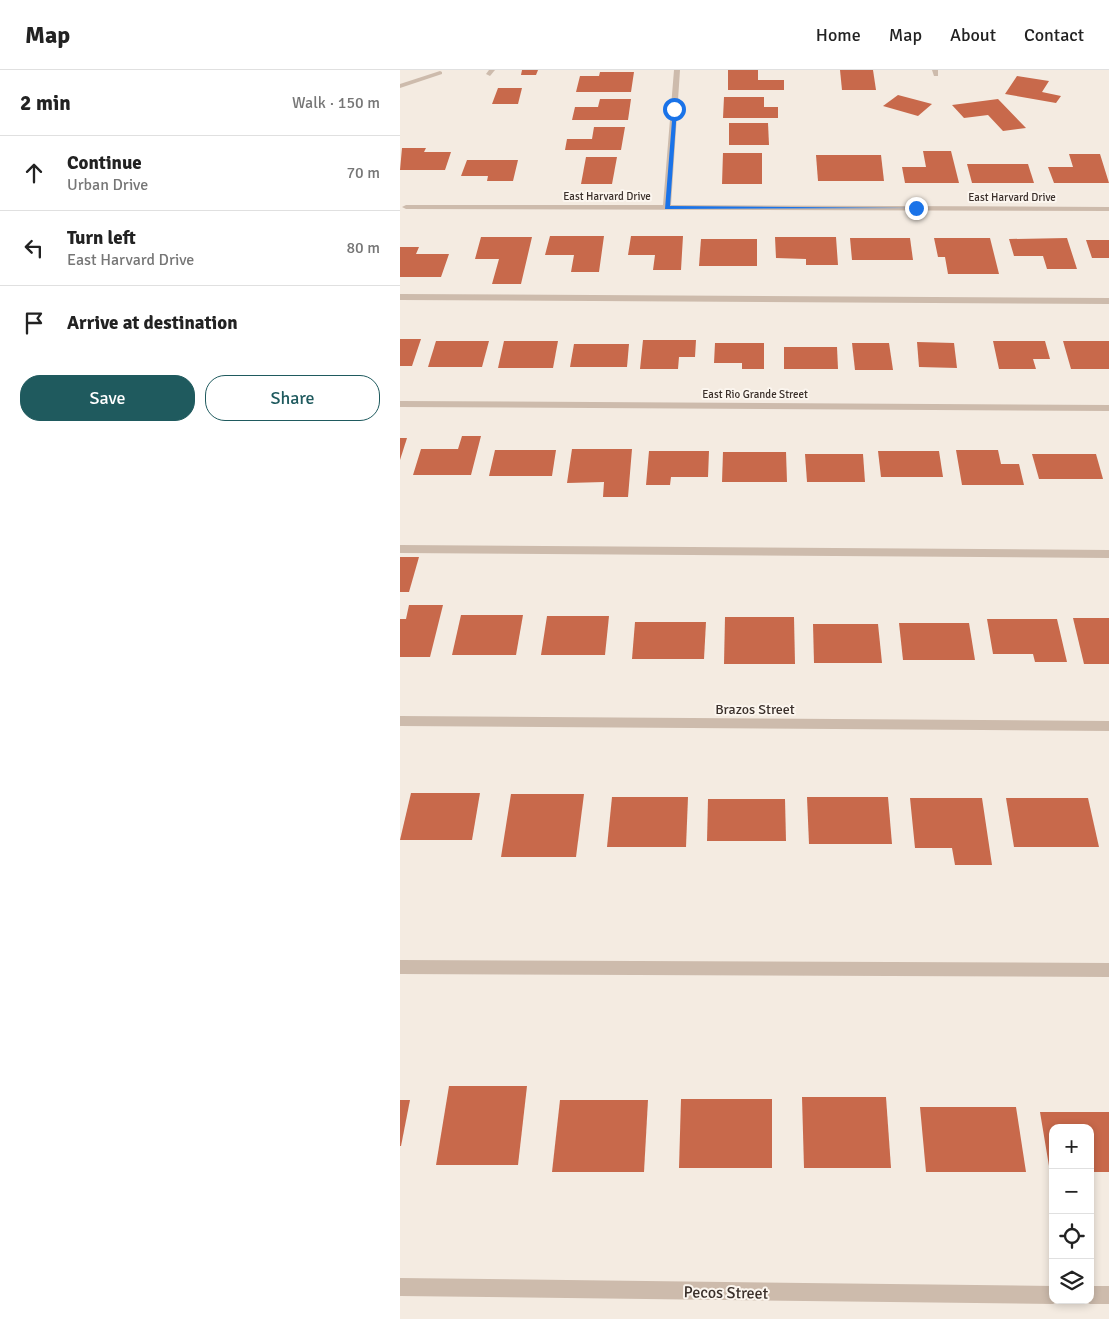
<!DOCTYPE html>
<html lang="en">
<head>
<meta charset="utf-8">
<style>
	body { margin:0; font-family:Signika,sans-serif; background:#f2f2f2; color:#222 }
	.controls { position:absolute; right:15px; bottom:15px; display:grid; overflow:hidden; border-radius:10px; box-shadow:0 2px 8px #0003 }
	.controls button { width:45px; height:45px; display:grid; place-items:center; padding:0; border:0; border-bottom:1px solid #e0e0e0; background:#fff; color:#222; font:25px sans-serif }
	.stop { position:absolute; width:15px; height:15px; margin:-11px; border:4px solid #1a73e8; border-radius:50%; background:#fff }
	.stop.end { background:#1a73e8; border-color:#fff; box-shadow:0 1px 5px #0008 }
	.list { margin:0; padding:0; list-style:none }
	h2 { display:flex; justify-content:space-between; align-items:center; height:65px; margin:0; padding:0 20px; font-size:21px }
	h2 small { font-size:16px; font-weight:400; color:#767676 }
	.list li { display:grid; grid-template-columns:32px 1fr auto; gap:15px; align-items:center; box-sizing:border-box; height:75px; padding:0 20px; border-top:1px solid #e0e0e0 }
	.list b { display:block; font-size:19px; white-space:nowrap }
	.list p { margin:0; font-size:16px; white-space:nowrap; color:#767676 }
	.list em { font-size:16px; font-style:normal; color:#767676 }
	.actions { display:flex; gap:10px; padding:15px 20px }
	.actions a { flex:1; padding:11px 0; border:1px solid #1f5a5e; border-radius:20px; text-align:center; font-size:18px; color:#1f5a5e }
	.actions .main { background:#1f5a5e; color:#fff }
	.icon { flex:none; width:28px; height:28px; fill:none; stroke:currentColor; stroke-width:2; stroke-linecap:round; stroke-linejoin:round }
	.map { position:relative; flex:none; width:709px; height:1249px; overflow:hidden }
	header { display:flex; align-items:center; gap:30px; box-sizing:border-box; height:70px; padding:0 25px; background:#fff; border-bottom:1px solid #e0e0e0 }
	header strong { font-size:24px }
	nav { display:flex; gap:28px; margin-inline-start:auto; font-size:18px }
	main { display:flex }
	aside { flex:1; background:#fff }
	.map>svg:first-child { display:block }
	.building { fill:#c8694b }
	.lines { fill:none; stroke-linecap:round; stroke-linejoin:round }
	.lane { fill:#cdbbac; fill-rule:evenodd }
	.street { fill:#cdbbac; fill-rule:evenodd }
	.route { fill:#1a73e8 }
	.labels { text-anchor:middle; stroke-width:4; stroke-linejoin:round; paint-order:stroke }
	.far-street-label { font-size:11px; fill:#3b302b; stroke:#fbf5ee }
	.street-label { font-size:14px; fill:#3b302b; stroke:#fbf5ee }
	.near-street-label { font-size:16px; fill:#3b302b; stroke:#fbf5ee }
</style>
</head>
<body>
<header>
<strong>Map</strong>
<nav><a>Home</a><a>Map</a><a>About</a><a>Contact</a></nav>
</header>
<main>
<aside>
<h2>2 min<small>Walk · 150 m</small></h2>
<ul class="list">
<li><svg class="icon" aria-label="ahead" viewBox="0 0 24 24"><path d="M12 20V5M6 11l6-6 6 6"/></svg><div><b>Continue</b><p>Urban Drive</p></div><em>70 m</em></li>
<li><svg class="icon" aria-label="left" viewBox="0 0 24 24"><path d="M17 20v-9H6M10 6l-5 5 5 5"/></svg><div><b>Turn left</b><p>East Harvard Drive</p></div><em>80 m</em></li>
<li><svg class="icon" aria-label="arrive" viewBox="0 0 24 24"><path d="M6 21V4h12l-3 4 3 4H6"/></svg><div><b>Arrive at destination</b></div></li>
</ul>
<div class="actions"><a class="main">Save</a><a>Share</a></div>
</aside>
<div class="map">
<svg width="709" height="1249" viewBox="0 0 709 1249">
	<rect width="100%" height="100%" fill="#f4ebe1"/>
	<g class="building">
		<polygon points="122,0 138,0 136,5 121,5"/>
		<polygon points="328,0 358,0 358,10 384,10 384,20 328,20"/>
		<polygon points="440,0 473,0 476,20 442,20"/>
		<polygon points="200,2 234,2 231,22 176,22 180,6 199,6"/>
		<polygon points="617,6 649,11 642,22 661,26 656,33 605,24"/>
		<polygon points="98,18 122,18 118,34 92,34"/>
		<polygon points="498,25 532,34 518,46 483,36"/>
		<polygon points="324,27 364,27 364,37 378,37 378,48 323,48"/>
		<polygon points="200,29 231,29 228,50 172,50 175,37 198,37"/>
		<polygon points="598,29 626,58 603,61 588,45 564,48 552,35"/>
		<polygon points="329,53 368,53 369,75 329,75"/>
		<polygon points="194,57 225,57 221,80 165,80 167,69 192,69"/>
		<polygon points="2,78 26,78 24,82 51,82 45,100 0,100"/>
		<polygon points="523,81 551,81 559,113 505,113 502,97 526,97"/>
		<polygon points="323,83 362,83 362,114 322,114"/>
		<polygon points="669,84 700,84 709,113 654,113 648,97 673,97"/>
		<polygon points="416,85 481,85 484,111 418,111"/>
		<polygon points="186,87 217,87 212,114 181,114"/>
		<polygon points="67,90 118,90 113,111 87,111 88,106 61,106"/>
		<polygon points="567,94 628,94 634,113 572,113"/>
		<polygon points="150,166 204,166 199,202 171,202 174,185 145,185"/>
		<polygon points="231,166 283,166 281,200 253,200 255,185 228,185"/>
		<polygon points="81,167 132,167 121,214 92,214 99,189 75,189"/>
		<polygon points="375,167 436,167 438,195 406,195 406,189 376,188"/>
		<polygon points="450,168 510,168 513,190 452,190"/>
		<polygon points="534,168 590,168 599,204 548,204 545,187 538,187"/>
		<polygon points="667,168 677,199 647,199 643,186 614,186 609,169"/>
		<polygon points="301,169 357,169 357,196 299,196"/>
		<polygon points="686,170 709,170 709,188 692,188"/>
		<polygon points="0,177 19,177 16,184 49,184 41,207 0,207"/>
		<polygon points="0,269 21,269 12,296 0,296"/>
		<polygon points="243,270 296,270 295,287 279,287 278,299 240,299"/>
		<polygon points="36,271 89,271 82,297 28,297"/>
		<polygon points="104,271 158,271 153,298 98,298"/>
		<polygon points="593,271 645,271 650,289 633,289 636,299 599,299"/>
		<polygon points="663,271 709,271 709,299 671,299"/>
		<polygon points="517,272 554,273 557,298 519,297"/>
		<polygon points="315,273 364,273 364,299 342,299 342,293 314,293"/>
		<polygon points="452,273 489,273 493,300 455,300"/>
		<polygon points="174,274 229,274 227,297 170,297"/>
		<polygon points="384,277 437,277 438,299 384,299"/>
		<polygon points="62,366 81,366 71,405 13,405 21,379 58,379"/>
		<polygon points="0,368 7,368 0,390"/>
		<polygon points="172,379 232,379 228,427 203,427 204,412 167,413"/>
		<polygon points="95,380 156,380 152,406 89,406"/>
		<polygon points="556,380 598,380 601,394 619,394 624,415 562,415"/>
		<polygon points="249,381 309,381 308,407 271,407 270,415 246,415"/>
		<polygon points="478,381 539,381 543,407 481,407"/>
		<polygon points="323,382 386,382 387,412 322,412"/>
		<polygon points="405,384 463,384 465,412 407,412"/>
		<polygon points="632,384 696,384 703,409 639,409"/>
		<polygon points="0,487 19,487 9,522 0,522"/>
		<polygon points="9,535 43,535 30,587 0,587 0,549 6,549"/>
		<polygon points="61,545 123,545 116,585 52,585"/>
		<polygon points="147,546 209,546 205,585 141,585"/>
		<polygon points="325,547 394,547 395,594 324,594"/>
		<polygon points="673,548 709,548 709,594 684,594"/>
		<polygon points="587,549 657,549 667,592 635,592 633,584 593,584"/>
		<polygon points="235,552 306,552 304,589 232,589"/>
		<polygon points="499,553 569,553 575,590 503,590"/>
		<polygon points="413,554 478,554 482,593 414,593"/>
		<polygon points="11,723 80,723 72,770 0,770"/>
		<polygon points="111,724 184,724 176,787 101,787"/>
		<polygon points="212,727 288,727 286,777 207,777"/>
		<polygon points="407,727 488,727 492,774 409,774"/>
		<polygon points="510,728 582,728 592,795 555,795 552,778 515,778"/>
		<polygon points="606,728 688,728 699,777 614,777"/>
		<polygon points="308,729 385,729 386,771 307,771"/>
		<polygon points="49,1016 127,1016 118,1095 36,1095"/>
		<polygon points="402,1027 486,1027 491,1098 404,1098"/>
		<polygon points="281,1029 372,1029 372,1098 279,1098"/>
		<polygon points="0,1030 10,1030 1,1076 0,1076"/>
		<polygon points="160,1030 248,1030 244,1102 152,1102"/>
		<polygon points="520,1037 616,1037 626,1102 526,1102"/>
		<polygon points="640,1042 709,1042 709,1102 690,1102 690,1058 653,1058 653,1102 650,1102"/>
	</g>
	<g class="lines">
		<g class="lane">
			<polygon points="89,0 95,0 90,6 86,4"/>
			<polygon points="40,1 42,2 42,4 0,18 0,14"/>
			<polygon points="0,224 709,228 709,234 0,230"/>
			<polygon points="0,475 709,480 709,488 0,483"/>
			<polygon points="0,890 709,893 709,907 0,904"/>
		</g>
		<g class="street">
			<polygon points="274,0 280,0 271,135 709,137 709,141 6,139 2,137 6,135 263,135"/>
			<polygon points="532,0 538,0 538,6 534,6"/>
			<polygon points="0,331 709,335 709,341 0,337"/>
			<polygon points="0,646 709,651 709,661 0,656"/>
			<polygon points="0,1208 653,1216 653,1230 660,1230 653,1234 0,1226"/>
			<polygon points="690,1216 709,1216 709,1234 690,1234 684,1231 690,1230"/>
		</g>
	</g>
	<polygon class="route" points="273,38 277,39 270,136 519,138 265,139"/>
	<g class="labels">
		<g class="far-street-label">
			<text x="207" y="130">East Harvard Drive</text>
			<text x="612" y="131">East Harvard Drive</text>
			<text x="355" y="328">East Rio Grande Street</text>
		</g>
		<g class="street-label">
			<text x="355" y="644">Brazos Street</text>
		</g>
		<g class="near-street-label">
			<text transform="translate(326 1222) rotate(1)" y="6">Pecos Street</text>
		</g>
	</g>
</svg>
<div class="controls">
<button>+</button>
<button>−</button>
<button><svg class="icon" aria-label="locate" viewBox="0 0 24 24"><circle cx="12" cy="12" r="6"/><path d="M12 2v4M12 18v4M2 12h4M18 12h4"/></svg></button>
<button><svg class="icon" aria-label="layers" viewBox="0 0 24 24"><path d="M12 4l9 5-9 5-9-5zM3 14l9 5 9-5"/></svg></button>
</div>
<div class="stop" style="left:274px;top:39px"></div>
<div class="stop end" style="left:516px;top:138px"></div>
</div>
</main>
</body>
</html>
